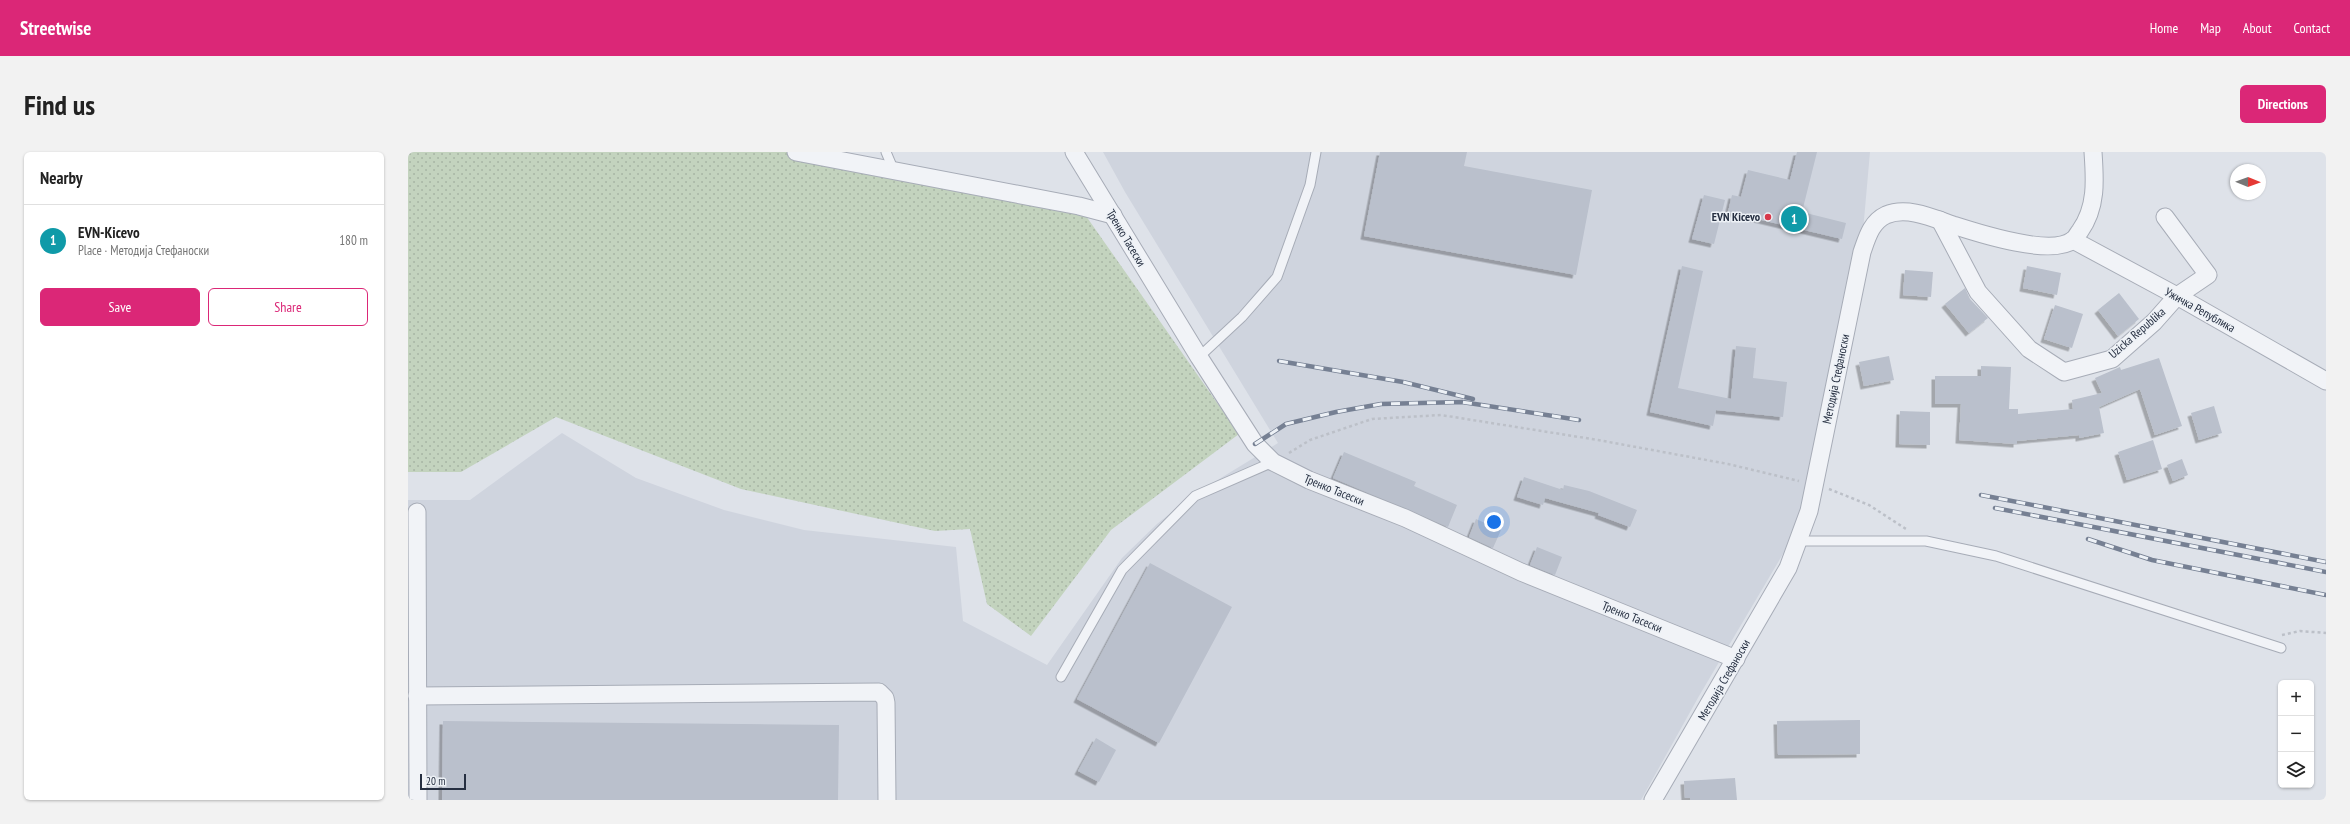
<!DOCTYPE html>
<html lang="en">
<head>
<meta charset="utf-8">
<style>
	body { margin:0; font-family:"PT Sans Narrow",sans-serif; background:#f2f2f2; color:#222 }
	.controls { position:absolute; right:12px; bottom:12px; display:grid; overflow:hidden; border-radius:6px; box-shadow:0 1px 3px #0004 }
	.controls button { width:36px; height:36px; display:grid; place-items:center; padding:0; border:0; border-bottom:1px solid #e0e0e0; background:#fff; color:#222; font:20px sans-serif }
	.compass { position:absolute; left:1822px; top:12px; width:36px; height:36px; border-radius:50%; background:#fff; box-shadow:0 1px 3px #0004; rotate:91deg }
	.scale { position:absolute; left:12px; bottom:10px; width:46px; box-sizing:border-box; padding-left:4px; border:2px solid #262f41; border-top:0; font-size:11px; line-height:14px; white-space:nowrap; color:#262f41; -webkit-text-stroke:3px #edf1f6; paint-order:stroke }
	.you { position:absolute; left:1086px; top:370px; width:14px; height:14px; margin:-10px; border:3px solid #fff; border-radius:50%; background:#1a73e8; box-shadow:0 0 0 6px #1a73e833 }
	.badge { display:grid; place-items:center; width:26px; height:26px; border-radius:50%; background:#db2777; color:#fff; font-size:13px; font-weight:700 }
	.pin { position:absolute; translate:-50% -50%; border:2px solid #fff; box-shadow:0 1px 4px #0006 }
	.list { margin:0; padding:0; list-style:none }
	h2 { display:flex; justify-content:space-between; align-items:center; height:52px; margin:0; padding:0 16px; font-size:17px }
	h2 small { font-size:13px; font-weight:400; color:#767676 }
	.list li { display:grid; grid-template-columns:26px 1fr auto; gap:12px; align-items:center; box-sizing:border-box; height:72px; padding:0 16px; border-top:1px solid #e0e0e0 }
	.list b { display:block; font-size:15px; white-space:nowrap }
	.list p { margin:0; font-size:13px; white-space:nowrap; color:#767676 }
	.list em { font-size:13px; font-style:normal; color:#767676 }
	.actions { display:flex; gap:8px; padding:12px 16px }
	.actions a { flex:1; padding:9px 0; border:1px solid #db2777; border-radius:6px; text-align:center; font-size:14px; color:#db2777 }
	.actions .main { background:#db2777; color:#fff }
	.icon { flex:none; width:22px; height:22px; fill:none; stroke:currentColor; stroke-width:2; stroke-linecap:round; stroke-linejoin:round }
	.map { position:relative; flex:none; width:1918px; height:648px; overflow:hidden; border-radius:6px }
	header { display:flex; align-items:center; gap:24px; box-sizing:border-box; height:56px; padding:0 20px; background:#db2777; color:#fff }
	header strong { font-size:19px }
	nav { display:flex; gap:22px; margin-inline-start:auto; font-size:14px }
	.intro { display:flex; align-items:center; justify-content:space-between; box-sizing:border-box; height:96px; padding:0 24px }
	h1 { margin:0; font-size:28px }
	.button { padding:10px 18px; border-radius:6px; background:#db2777; color:#fff; font-size:14px; font-weight:700 }
	main { display:flex; gap:24px; padding:0 24px }
	aside { flex:1; background:#fff; border-radius:6px; box-shadow:0 1px 3px #0004 }
	.map>svg:first-child { display:block }
	.built { fill:#cfd4de }
	.grass { fill:url(#grass-dots) }
	.building { fill:#bac0cc; filter:url(#shadow) }
	.lines { fill:none; stroke-linecap:round; stroke-linejoin:round }
	.lane-casing { stroke:#a7acb7; stroke-width:11 }
	.street-casing { stroke:#a7acb7; stroke-width:19 }
	.path { stroke:#bcc0c8; stroke-width:2.5; stroke-dasharray:3 3; stroke-linecap:butt }
	.lane { stroke:#f1f3f7; stroke-width:9 }
	.street { stroke:#f1f3f7; stroke-width:17 }
	.rail-casing { stroke:#768093; stroke-width:4.5 }
	.rail { stroke:#edf1f6; stroke-width:3; stroke-dasharray:9; stroke-linecap:butt }
	.poi-dot { fill:#d8384b; stroke:#edf1f6; stroke-width:1.5 }
	.labels { text-anchor:middle; stroke-width:3; stroke-linejoin:round; paint-order:stroke }
	.poi-label { font-size:12px; font-weight:bold; fill:#262f41; stroke:#edf1f6; text-anchor:end }
	.street-label { font-size:12px; fill:#262f41; stroke:#edf1f6 }
</style>
</head>
<body>
<header>
<strong>Streetwise</strong>
<nav><a>Home</a><a>Map</a><a>About</a><a>Contact</a></nav>
</header>
<div class="intro"><h1>Find us</h1><a class="button">Directions</a></div>
<main>
<aside>
<h2>Nearby<small></small></h2>
<ul class="list">
<li><span class="badge" style="background:#0f9aa8">1</span><div><b>EVN-Kicevo</b><p>Place · Методија Стефаноски</p></div><em>180 m</em></li>
</ul>
<div class="actions"><a class="main">Save</a><a>Share</a></div>
</aside>
<div class="map">
<svg width="1918" height="648" viewBox="0 0 1918 648">
	<defs>
		<pattern id="grass-dots" width="8" height="8" patternUnits="userSpaceOnUse"><rect width="8" height="8" fill="#c3d3be"/><path d="M2 2h.1M6 6h.1" fill="none" stroke="#a7b5a4" stroke-width="1.8" stroke-linecap="round"/></pattern>
		<filter id="shadow"><feDropShadow dx="-3.5" dy="3.5" stdDeviation="0" flood-color="#0004"/></filter>
	</defs>
	<rect width="100%" height="100%" fill="#dee2e9"/>
	<polygon class="built" points="695,0 1462,0 1455,79 1410,316 1385,385 1291,544 1233,648 0,648 0,348 62,348 154,281 228,326 316,358 396,378 548,395 555,469 639,513 714,406 749,372 785,343 870,291 717,40"/>
	<polygon class="grass" points="0,0 390,0 671,54 831,282 703,378 623,484 579,452 562,377 527,379 333,337 148,265 53,320 0,320"/>
	<g class="building">
		<polygon points="972,0 1059,0 1056,14 1184,38 1168,123 956,84"/>
		<polygon points="1389,0 1409,0 1394,60 1438,71 1434,87 1320,60 1324,43 1333,45 1340,18 1382,28"/>
		<polygon points="1296,43 1317,48 1306,92 1284,87"/>
		<polygon points="1274,114 1295,119 1270,236 1323,247 1328,194 1348,196 1345,226 1379,230 1375,265 1308,258 1305,274 1242,260"/>
		<polygon points="1619,114 1653,121 1649,143 1615,136"/>
		<polygon points="1497,118 1525,120 1523,145 1495,143"/>
		<polygon points="1557,136 1562,147 1580,166 1561,181 1537,152"/>
		<polygon points="1711,141 1731,167 1710,184 1690,158"/>
		<polygon points="1647,153 1675,162 1664,196 1636,187"/>
		<polygon points="1481,204 1486,228 1456,234 1451,210"/>
		<polygon points="1751,206 1774,274 1747,283 1732,237 1691,255 1696,281 1671,286 1671,283 1609,289 1609,292 1551,288 1553,252 1527,252 1527,224 1573,224 1573,214 1603,215 1601,257 1610,257 1610,262 1665,257 1664,248 1694,241 1687,226 1712,215 1713,218"/>
		<polygon points="1806,254 1814,281 1791,288 1783,261"/>
		<polygon points="1492,259 1522,260 1522,293 1491,292"/>
		<polygon points="1745,288 1754,317 1719,328 1710,300"/>
		<polygon points="936,300 1008,330 1006,334 1049,353 1040,375 925,326"/>
		<polygon points="1774,307 1780,323 1765,329 1759,313"/>
		<polygon points="1116,325 1155,338 1156,333 1181,339 1229,358 1222,375 1190,363 1191,361 1137,346 1135,353 1109,345"/>
		<polygon points="1068,367 1093,378 1085,396 1061,385"/>
		<polygon points="1129,395 1154,405 1147,423 1122,413"/>
		<polygon points="742,411 824,455 751,591 669,547"/>
		<polygon points="1452,568 1452,602 1370,603 1369,569"/>
		<polygon points="35,569 431,573 430,648 34,648"/>
		<polygon points="688,586 708,598 691,630 670,619"/>
		<polygon points="1327,626 1329,648 1282,648 1282,646 1277,646 1276,629"/>
	</g>
	<g class="lines">
		<g class="lane-casing">
			<g id="lane">
				<polyline points="478,0 486,19"/>
				<polyline points="791,205 834,165 869,125 902,33 908,0"/>
				<polyline points="1390,389 1518,389 1588,404 1873,496"/>
				<polyline points="653,525 714,418 787,344 865,310"/>
			</g>
		</g>
		<g class="street-casing">
			<g id="street">
				<polyline points="388,0 671,54 705,63"/>
				<polyline points="666,0 791,205 847,292 865,310 901,328 997,366 1113,420 1328,507"/>
				<polyline points="1532,68 1570,140 1621,197 1656,220 1704,207 1746,170 1769,144 1800,123 1757,65"/>
				<polyline points="1665,88 1769,144 1918,229"/>
				<polyline points="9,360 10,648"/>
				<polyline points="9,544 471,540 477,546 478,551 479,648"/>
				<path d="M1245 648 1380 416 1401 359 1454 100C1459 86 1463 70 1478 63 1499 54 1525 66 1545 73 1570 81 1643 105 1665 88 1668 86 1670 81 1672 79 1689 55 1687 28 1685 0"/>
			</g>
		</g>
		<g class="path">
			<polyline points="881,301 902,288 964,267 1033,263 1190,288 1320,312 1391,329"/>
			<polyline points="1421,337 1461,353 1498,377"/>
			<polyline points="1874,483 1892,479 1918,481"/>
		</g>
		<use href="#lane" class="lane"/>
		<use href="#street" class="street"/>
		<g class="rail-casing">
			<g id="rail">
				<polyline points="871,209 995,230 1065,247"/>
				<polyline points="847,292 878,272 928,260 973,252 1054,250 1171,268"/>
				<polyline points="1573,343 1918,410"/>
				<polyline points="1587,356 1918,420"/>
				<polyline points="1680,387 1744,408 1918,443"/>
			</g>
		</g>
		<use href="#rail" class="rail"/>
	</g>
	<circle class="poi-dot" cx="1360" cy="65" r="4"/>
	<g class="labels">
		<g class="poi-label">
			<text x="1352" y="69">EVN Kicevo</text>
		</g>
		<g class="street-label">
			<text transform="translate(718 86) rotate(59)" y="4">Тренко Тасески</text>
			<text transform="translate(1792 158) rotate(29)" y="4">Ужичка Република</text>
			<text transform="translate(1729 181) rotate(-41)" y="4">Uzicka Republika</text>
			<text transform="translate(1428 227) rotate(-78)" y="4">Методија Стефаноски</text>
			<text transform="translate(926 338) rotate(22)" y="4">Тренко Тасески</text>
			<text transform="translate(1224 465) rotate(22)" y="4">Тренко Тасески</text>
			<text transform="translate(1316 528) rotate(-60)" y="4">Методија Стефаноски</text>
		</g>
	</g>
</svg>
<div class="controls">
<button>+</button>
<button>−</button>
<button><svg class="icon" aria-label="layers" viewBox="0 0 24 24"><path d="M12 4l9 5-9 5-9-5zM3 14l9 5 9-5"/></svg></button>
</div>
<svg class="compass" viewBox="-18 -18 36 36"><path d="M0-13l5 13h-10z" fill="#e53935"/><path d="M0 13l5-13h-10z" fill="#767676"/></svg>
<div class="scale">20 m</div>
<div class="you"></div>
<div class="pin badge" style="left:1386px;top:67px;background:#0f9aa8">1</div>
</div>
</main>
</body>
</html>
